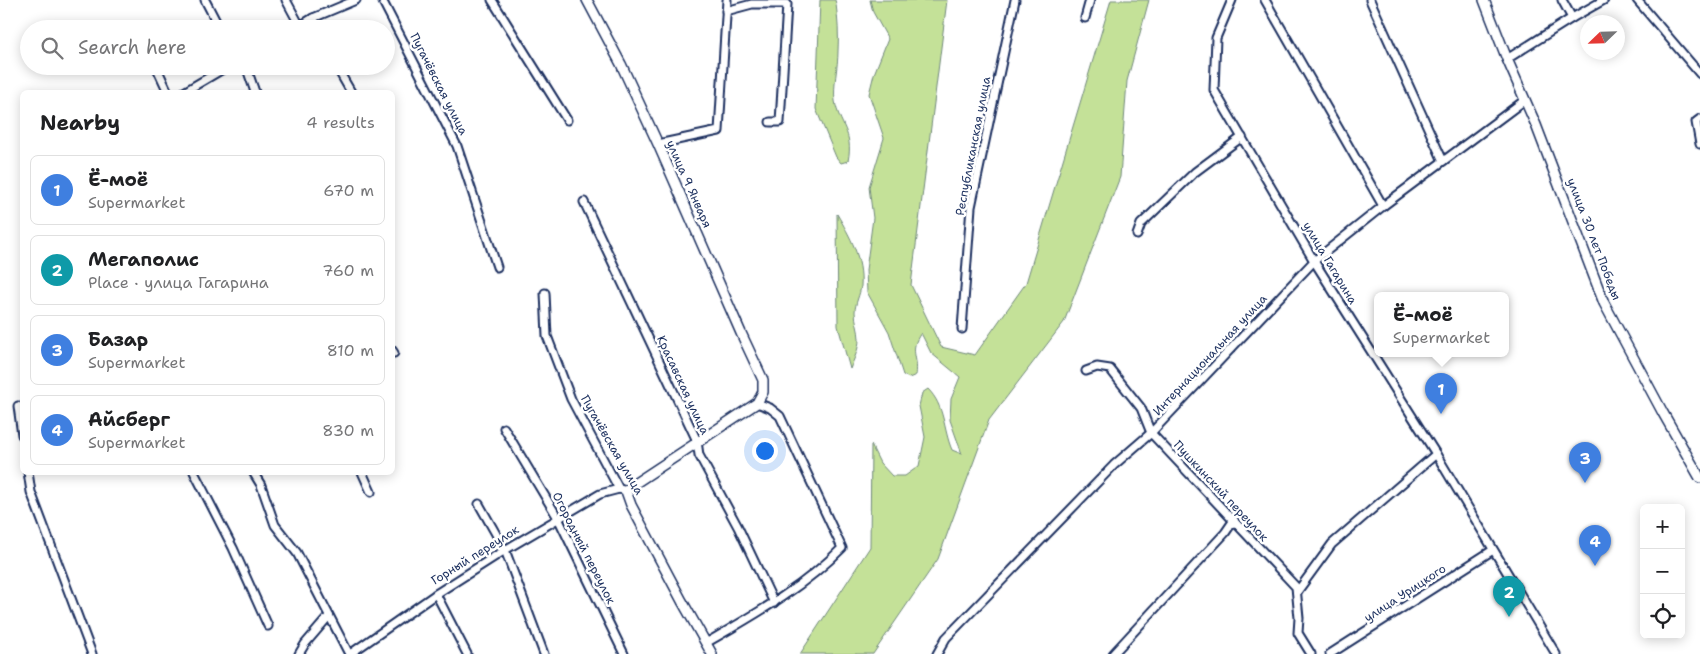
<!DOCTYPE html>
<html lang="en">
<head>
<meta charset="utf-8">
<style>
	body { margin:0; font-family:"Shantell Sans",sans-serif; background:#f2f2f2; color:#202124 }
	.controls { position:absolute; right:15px; bottom:15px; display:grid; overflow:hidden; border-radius:8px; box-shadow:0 2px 12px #0003 }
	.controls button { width:45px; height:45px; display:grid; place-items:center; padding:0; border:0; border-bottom:1px solid #e0e0e0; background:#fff; color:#202124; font:25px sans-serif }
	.compass { position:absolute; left:1580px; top:15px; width:45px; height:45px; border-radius:50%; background:#fff; box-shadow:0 2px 12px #0003; rotate:247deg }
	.you { position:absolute; left:764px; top:450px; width:18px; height:18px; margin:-12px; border:4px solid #fff; border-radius:50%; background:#1a73e8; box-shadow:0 0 0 8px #1a73e833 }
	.badge { display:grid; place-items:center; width:32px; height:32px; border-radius:50%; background:#1f6fb2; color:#fff; font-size:16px; font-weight:700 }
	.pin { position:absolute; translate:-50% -41px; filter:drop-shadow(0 1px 2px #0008) }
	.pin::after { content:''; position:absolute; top:26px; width:18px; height:15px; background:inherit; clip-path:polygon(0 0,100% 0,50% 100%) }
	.popup { position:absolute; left:1374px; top:292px; width:135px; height:65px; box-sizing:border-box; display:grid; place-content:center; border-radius:8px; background:#fff; filter:drop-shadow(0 1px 4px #0005); font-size:16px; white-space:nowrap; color:#757577 }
	.popup b { font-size:19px; color:#202124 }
	.popup::after { content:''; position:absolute; left:50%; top:100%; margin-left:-10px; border:10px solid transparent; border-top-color:#fff }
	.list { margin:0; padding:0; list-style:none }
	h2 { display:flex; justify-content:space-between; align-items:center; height:65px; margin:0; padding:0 20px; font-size:21px }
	h2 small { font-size:16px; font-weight:400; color:#757577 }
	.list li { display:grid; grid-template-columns:32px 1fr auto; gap:15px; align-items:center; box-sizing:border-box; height:70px; margin:0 10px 10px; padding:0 10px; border:1px solid #e0e0e0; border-radius:8px }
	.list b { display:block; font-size:19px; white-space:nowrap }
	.list p { margin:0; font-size:16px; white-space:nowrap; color:#757577 }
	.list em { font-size:16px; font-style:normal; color:#757577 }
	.icon { flex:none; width:28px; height:28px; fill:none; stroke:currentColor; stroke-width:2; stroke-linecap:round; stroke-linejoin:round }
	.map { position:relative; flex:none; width:1700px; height:654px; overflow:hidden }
	.search { position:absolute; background:#fff; box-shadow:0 2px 12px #0003; left:20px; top:20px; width:375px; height:55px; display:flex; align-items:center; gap:12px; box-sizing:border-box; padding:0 18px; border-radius:28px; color:#757577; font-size:19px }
	.panel { position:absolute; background:#fff; box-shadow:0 2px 12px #0003; left:20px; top:90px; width:375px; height:385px; border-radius:8px }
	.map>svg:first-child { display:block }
	.green { fill:#c4e198; stroke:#70887b }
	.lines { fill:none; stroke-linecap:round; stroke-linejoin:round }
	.minor-casing { stroke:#1b2f5e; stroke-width:11 }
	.major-casing { stroke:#1b2f5e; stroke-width:12 }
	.minor { stroke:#fff; stroke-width:7 }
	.major { stroke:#fff; stroke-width:9 }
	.labels { text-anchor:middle; stroke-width:5; stroke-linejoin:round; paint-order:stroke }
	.street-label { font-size:12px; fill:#1b2f5e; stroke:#fff }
</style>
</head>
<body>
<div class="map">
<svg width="1700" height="654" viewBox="0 0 1700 654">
	<rect width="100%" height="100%" fill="#fff"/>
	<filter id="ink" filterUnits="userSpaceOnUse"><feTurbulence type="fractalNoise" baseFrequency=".02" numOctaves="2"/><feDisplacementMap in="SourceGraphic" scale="10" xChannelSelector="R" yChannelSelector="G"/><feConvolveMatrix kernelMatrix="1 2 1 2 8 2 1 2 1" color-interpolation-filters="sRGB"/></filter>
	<g filter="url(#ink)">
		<g class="green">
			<path d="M820 0H835L836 4C838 20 839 35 838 51 838 68 833 85 835 101 839 125 854 132 848 161L841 163 836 157 816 109Z"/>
			<path d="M870 0H947L911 285 941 347 975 355 1026 283 1111 0H1149L1127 81 1120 177 1064 322 989 420 938 559 873 654H800L870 547 871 445 880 463 892 476H905L919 466 925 437 919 406 922 393 928 389C945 406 943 429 952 450L962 454 950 420 951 399 960 377 931 353 921 333C908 351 919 356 916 375L909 378 903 375 889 332 867 292 866 270 873 218 869 187 884 138 869 94 874 74 888 39 873 12Z"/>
			<path d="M837 214C850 236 863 259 861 286 860 295 855 303 855 312 855 321 859 330 859 339 859 349 854 359 850 369L838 326Z"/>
		</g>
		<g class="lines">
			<g class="minor-casing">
				<g id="minor">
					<polyline points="205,0 220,29"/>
					<polyline points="286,0 300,26"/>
					<polyline points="382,0 457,146 497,267"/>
					<polyline points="492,0 567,120"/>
					<polyline points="1232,0 1216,38 1214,90 1314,261 1436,454 1556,654"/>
					<polyline points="1265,0 1383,206"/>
					<polyline points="1370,0 1443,161"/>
					<polyline points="1562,0 1572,18"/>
					<polyline points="1637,0 1700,74"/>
					<polyline points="726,11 752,4 787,4 780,122 770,122"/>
					<polyline points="313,18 318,29"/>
					<polyline points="1085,18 1090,0"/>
					<polyline points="138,27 139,29"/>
					<polyline points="295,29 313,18 356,0"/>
					<polyline points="1507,59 1572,18 1604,0"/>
					<polyline points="156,66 168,92"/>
					<polyline points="246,66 255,92"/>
					<polyline points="336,66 351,92"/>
					<polyline points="184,92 228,66"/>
					<polyline points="1700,119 1696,122 1700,144"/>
					<polyline points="658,144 719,131 727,0"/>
					<polyline points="584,202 697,441 699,455 738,527 774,603"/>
					<polyline points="1137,235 1141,224 1195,172 1242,137"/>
					<polyline points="545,293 547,336 571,399 619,489 623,490"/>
					<polyline points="962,329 971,207 1015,0"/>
					<polyline points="392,350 394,353"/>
					<polyline points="1086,371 1097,367 1110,369 1141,408 1151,433 1296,587 1299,618 1298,633 1311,654"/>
					<polyline points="18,406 22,435"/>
					<polyline points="504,428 558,518 624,654"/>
					<polyline points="28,472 31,492 92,654"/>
					<polyline points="194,472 233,548 268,626"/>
					<polyline points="253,472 261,485 275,525 297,553 349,654"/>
					<polyline points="362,472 371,492"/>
					<polyline points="479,504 505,550 544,654"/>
					<polyline points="1297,592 1332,544 1436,454"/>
					<polyline points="436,594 467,654"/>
					<path d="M706 643C754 615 803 588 842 548L780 416 770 408 757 403"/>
					<polyline points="299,654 305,644 329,616"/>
					<polyline points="350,654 436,594 505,550 600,494 619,489"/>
					<polyline points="937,654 946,638 1114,465 1151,433 1314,261 1383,206 1525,100"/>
					<polyline points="1113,654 1225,533 1234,520"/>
					<polyline points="1330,654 1493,550"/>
				</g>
			</g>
			<g class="major-casing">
				<g id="major">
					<polyline points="587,0 621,64 658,144 741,333 763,380 763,392 757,403 634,484 626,491 631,505 682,601 712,654"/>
					<polyline points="1484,0 1507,59 1536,125 1604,303 1663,413 1700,478"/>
				</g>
			</g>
			<use href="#minor" class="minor"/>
			<use href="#major" class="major"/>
		</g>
	</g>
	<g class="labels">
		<g class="street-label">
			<text transform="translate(439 84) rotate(63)" y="4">Пугачёвская улица</text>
			<text transform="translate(973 146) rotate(-79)" y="4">Республиканская улица</text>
			<text transform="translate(689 184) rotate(66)" y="4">улица 9 Января</text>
			<text transform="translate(1594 239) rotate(69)" y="4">улица 30 лет Победы</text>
			<text transform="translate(1330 263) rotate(59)" y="4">улица Гагарина</text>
			<text transform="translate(1210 355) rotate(-47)" y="4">Интернациональная улица</text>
			<text transform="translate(683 385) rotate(65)" y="4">Красавская улица</text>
			<text transform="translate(612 445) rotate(60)" y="4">Пугачёвская улица</text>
			<text transform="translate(1221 491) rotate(47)" y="4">Пушкинский переулок</text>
			<text transform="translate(584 548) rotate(63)" y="4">Огородный переулок</text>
			<text transform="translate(475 555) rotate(-32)" y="4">Горный переулок</text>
			<text transform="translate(1405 593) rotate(-33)" y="4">улица Урицкого</text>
		</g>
	</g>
</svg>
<div class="controls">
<button>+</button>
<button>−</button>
<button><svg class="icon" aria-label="locate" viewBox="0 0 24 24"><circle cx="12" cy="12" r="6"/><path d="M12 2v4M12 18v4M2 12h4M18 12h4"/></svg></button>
</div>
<svg class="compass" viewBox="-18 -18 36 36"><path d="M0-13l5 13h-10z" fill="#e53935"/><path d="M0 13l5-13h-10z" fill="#757577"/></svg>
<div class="you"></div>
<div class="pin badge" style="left:1441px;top:414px;background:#3f7fe0">1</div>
<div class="popup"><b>Ё-моё</b>Supermarket</div>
<div class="pin badge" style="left:1509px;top:617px;background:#0f9aa8">2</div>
<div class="pin badge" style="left:1585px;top:483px;background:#3f7fe0">3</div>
<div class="pin badge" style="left:1595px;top:566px;background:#3f7fe0">4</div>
<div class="search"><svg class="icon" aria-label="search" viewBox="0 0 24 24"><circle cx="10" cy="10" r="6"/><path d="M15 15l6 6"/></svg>Search here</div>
<section class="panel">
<h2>Nearby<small>4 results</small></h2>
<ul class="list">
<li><span class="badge" style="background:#3f7fe0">1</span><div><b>Ё-моё</b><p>Supermarket</p></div><em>670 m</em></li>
<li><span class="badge" style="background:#0f9aa8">2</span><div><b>Мегаполис</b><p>Place · улица Гагарина</p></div><em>760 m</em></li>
<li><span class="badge" style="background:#3f7fe0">3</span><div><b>Базар</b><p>Supermarket</p></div><em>810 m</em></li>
<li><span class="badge" style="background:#3f7fe0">4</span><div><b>Айсберг</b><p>Supermarket</p></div><em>830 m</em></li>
</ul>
</section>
</div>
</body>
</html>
